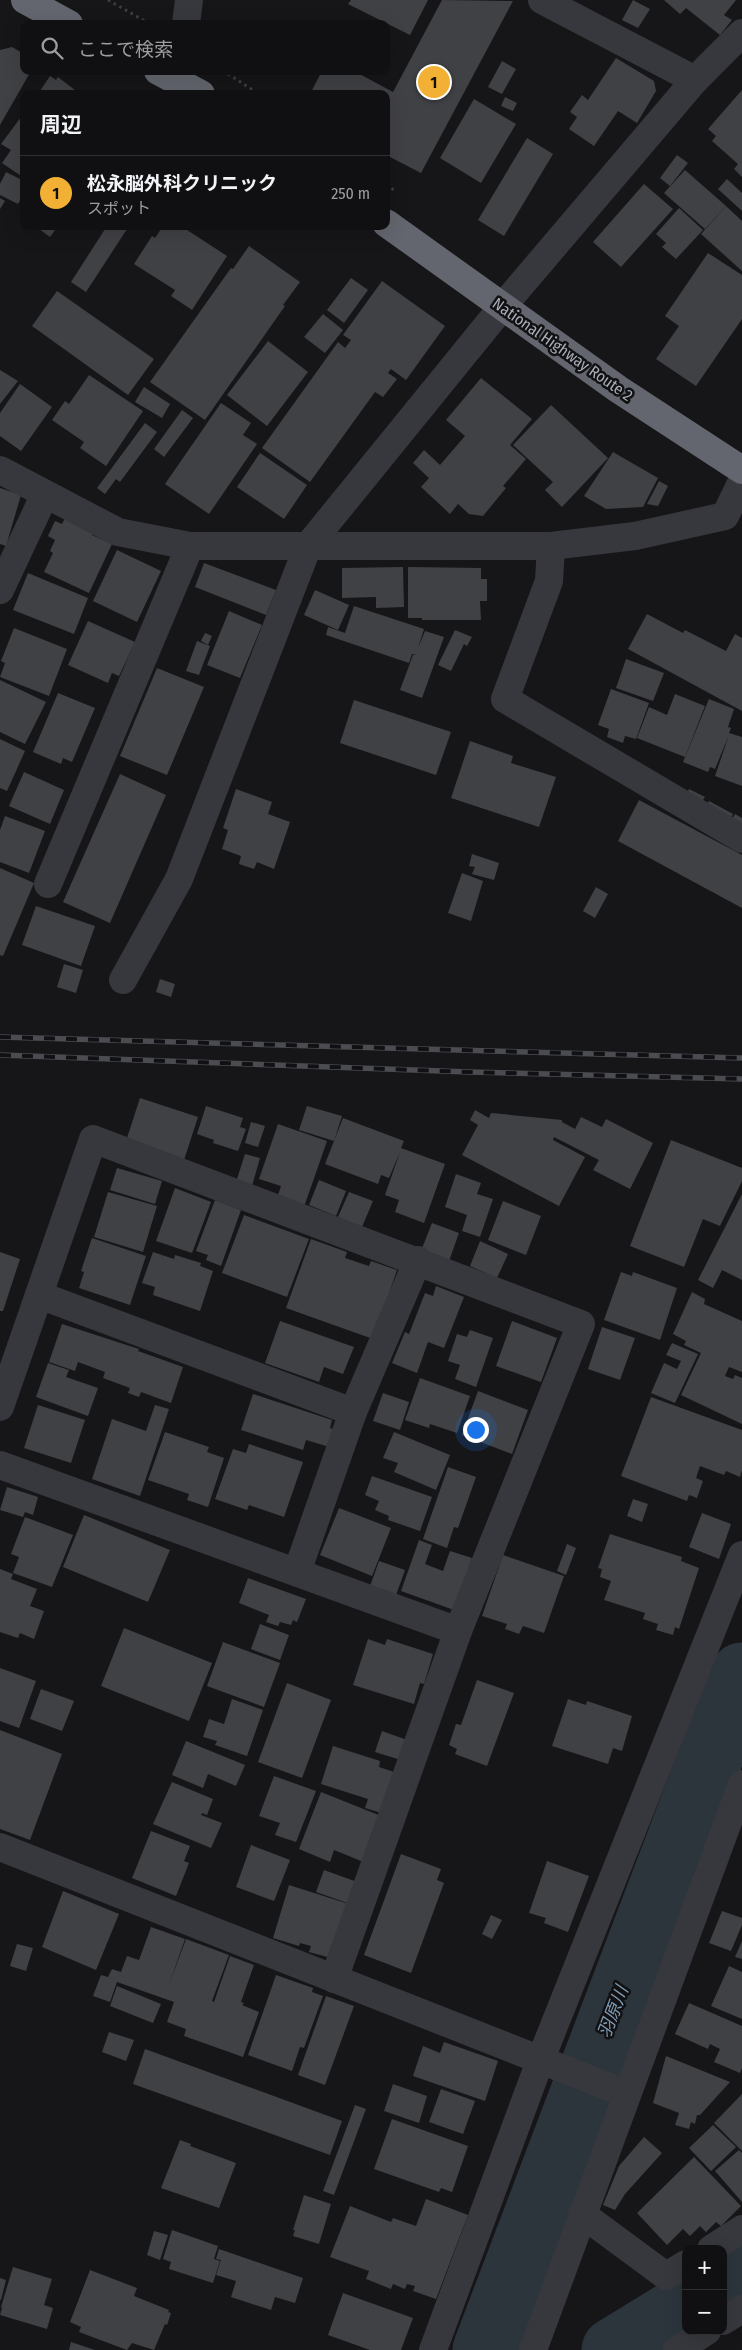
<!DOCTYPE html>
<html lang="ja">
<head>
<meta charset="utf-8">
<style>
	body { margin:0; font-family:"Fira Sans Condensed","Noto Sans JP",sans-serif; background:#1e1e20; color:#f1f3f6 }
	.controls { position:absolute; right:15px; bottom:15px; display:grid; overflow:hidden; border-radius:10px; box-shadow:0 5px 20px #0002 }
	.controls button { width:45px; height:45px; display:grid; place-items:center; padding:0; border:0; border-bottom:1px solid #303032; background:#101012; color:#f1f3f6; font:25px sans-serif }
	.you { position:absolute; left:475px; top:1429px; width:18px; height:18px; margin:-12px; border:4px solid #fff; border-radius:50%; background:#1a73e8; box-shadow:0 0 0 8px #1a73e833 }
	.badge { display:grid; place-items:center; width:32px; height:32px; border-radius:50%; background:#f2b134; color:#111; font-size:16px; font-weight:700 }
	.pin { position:absolute; translate:-50% -50%; border:2px solid #fff; box-shadow:0 1px 5px #0006 }
	.list { margin:0; padding:0; list-style:none }
	h2 { display:flex; justify-content:space-between; align-items:center; height:65px; margin:0; padding:0 20px; font-size:21px }
	h2 small { font-size:16px; font-weight:400; color:#9c9d9f }
	.list li { display:grid; grid-template-columns:32px 1fr auto; gap:15px; align-items:center; box-sizing:border-box; height:75px; padding:0 20px; border-top:1px solid #303032 }
	.list b { display:block; font-size:19px; white-space:nowrap }
	.list p { margin:0; font-size:16px; white-space:nowrap; color:#9c9d9f }
	.list em { font-size:16px; font-style:normal; color:#9c9d9f }
	.icon { flex:none; width:28px; height:28px; fill:none; stroke:currentColor; stroke-width:2; stroke-linecap:round; stroke-linejoin:round }
	.map { position:relative; flex:none; width:742px; height:2350px; overflow:hidden }
	.search { position:absolute; background:#101012; box-shadow:0 5px 20px #0002; left:20px; top:20px; width:370px; height:55px; display:flex; align-items:center; gap:12px; box-sizing:border-box; padding:0 18px; border-radius:10px; color:#9c9d9f; font-size:19px }
	.panel { position:absolute; background:#101012; box-shadow:0 5px 20px #0002; left:20px; top:90px; width:370px; height:140px; border-radius:10px }
	.map>svg:first-child { display:block }
	.lines { fill:none; stroke-linecap:round; stroke-linejoin:round }
	.river { stroke:#2c353c; stroke-width:65 }
	.building { fill:#404145 }
	.path { stroke:#3d3f44; stroke-width:3; stroke-dasharray:2.5 4; stroke-linecap:butt }
	.minor { stroke:#37383d; stroke-width:28 }
	.highway { stroke:#63666e; stroke-width:28 }
	.rail-casing { stroke:#4a4c52; stroke-width:5.5 }
	.rail { stroke:#111113; stroke-width:4; stroke-dasharray:11; stroke-linecap:butt }
	.labels { text-anchor:middle; stroke-width:5; stroke-linejoin:round; paint-order:stroke }
	.street-label { font-size:16px; fill:#a8adb8; stroke:#111113 }
	.water-label { font-size:18px; font-style:italic; fill:#7f9bb3; stroke:#111113 }
</style>
</head>
<body>
<div class="map">
<svg width="742" height="2350" viewBox="0 0 742 2350">
	<rect width="100%" height="100%" fill="#161618"/>
	<g class="lines">
		<g class="river">
			<polyline points="723,2282 742,2271"/>
			<polyline points="485,2350 742,1675"/>
			<polyline points="614,2350 686,2306"/>
		</g>
	</g>
	<g class="building">
		<polygon points="351,0 428,0 410,35 348,4"/>
		<polygon points="442,0 513,1 421,173 386,155 386,94 310,94 322,71 354,71 393,92"/>
		<polygon points="633,0 650,9 638,28 622,20"/>
		<polygon points="664,0 736,0 724,15 732,20 720,35 686,8 680,14"/>
		<polygon points="12,47 24,54 24,71 31,71 0,125 0,50"/>
		<polygon points="616,58 654,81 656,91 637,123 618,111 594,146 569,129 577,117 570,112 582,95 588,100"/>
		<polygon points="502,61 516,69 502,94 488,87"/>
		<polygon points="50,76 56,80 58,77 80,94 38,94"/>
		<polygon points="742,90 742,177 734,169 738,164 712,141 716,136 708,129"/>
		<polygon points="505,97 517,103 513,111 501,106"/>
		<polygon points="474,99 516,124 481,183 440,158"/>
		<polygon points="24,113 24,178 2,163 11,150 1,144"/>
		<polygon points="527,138 553,154 504,236 478,220"/>
		<polygon points="677,155 688,163 670,186 660,178"/>
		<polygon points="685,170 726,206 705,229 664,193"/>
		<polygon points="6,172 24,181 24,194 18,204 0,195 0,184"/>
		<polygon points="727,179 742,193 742,211 718,189"/>
		<polygon points="644,184 673,209 621,267 593,242"/>
		<polygon points="0,198 5,201 0,209"/>
		<polygon points="726,206 742,221 742,271 701,234"/>
		<polygon points="679,208 703,230 676,259 662,247 666,243 656,234"/>
		<polygon points="35,226 58,226 50,237"/>
		<polygon points="107,226 129,226 86,292 71,282"/>
		<polygon points="163,226 181,226 227,256 192,310 171,296 175,290 134,264 152,236 155,238"/>
		<polygon points="249,246 300,282 283,305 285,306 205,420 150,382 231,268 233,269"/>
		<polygon points="708,253 742,275 742,319 696,386 656,359 679,326 665,316"/>
		<polygon points="351,278 368,290 344,323 327,310"/>
		<polygon points="382,281 445,326 406,380 391,369 388,373 397,379 383,397 375,392 310,482 262,448 338,342 345,348 351,340 343,335"/>
		<polygon points="57,291 154,359 128,395 32,326"/>
		<polygon points="323,314 343,330 325,353 304,337"/>
		<polygon points="268,341 308,372 267,426 227,395"/>
		<polygon points="0,370 18,381 0,404"/>
		<polygon points="89,375 143,411 106,466 80,448 84,442 52,420 65,401 69,404"/>
		<polygon points="481,378 532,419 510,445 526,459 503,486 506,488 483,516 469,514 458,504 450,514 421,487 429,478 413,463 424,450 440,465 465,436 446,420"/>
		<polygon points="20,384 52,407 21,451 0,436 0,413"/>
		<polygon points="144,387 170,404 162,418 135,402"/>
		<polygon points="221,403 251,423 243,435 257,444 209,514 165,484"/>
		<polygon points="551,405 608,458 562,507 545,490 553,482 513,445"/>
		<polygon points="182,410 193,418 164,457 154,449"/>
		<polygon points="145,423 157,432 120,482 116,479 105,494 97,488"/>
		<polygon points="613,452 658,478 643,507 606,509 584,496"/>
		<polygon points="260,453 307,485 284,519 237,487"/>
		<polygon points="659,481 668,486 658,506 647,504"/>
		<polygon points="0,488 21,495 6,546 0,544"/>
		<polygon points="65,518 93,531 92,535 112,544 89,593 44,572 53,553 50,551 55,540 48,536 55,521 62,524"/>
		<polygon points="117,550 161,571 137,622 93,601"/>
		<polygon points="204,563 276,590 266,615 195,587"/>
		<polygon points="403,567 404,607 376,608 376,597 342,598 342,568"/>
		<polygon points="408,567 481,568 481,579 487,579 487,601 480,601 481,620 422,620 422,618 408,618"/>
		<polygon points="28,573 88,598 74,634 13,610"/>
		<polygon points="315,590 349,605 338,630 304,615"/>
		<polygon points="354,606 424,629 418,648 425,631 444,637 422,698 400,690 413,655 416,655 412,654 409,663 326,635 328,627 345,633"/>
		<polygon points="229,611 262,625 240,678 207,665"/>
		<polygon points="647,614 683,633 685,630 726,651 735,634 742,638 742,711 628,649"/>
		<polygon points="88,621 135,642 119,676 112,673 108,683 68,665"/>
		<polygon points="14,628 67,649 49,696 0,677 5,663 1,661"/>
		<polygon points="455,630 472,637 467,646 464,644 451,671 438,665"/>
		<polygon points="205,633 212,636 208,645 201,641"/>
		<polygon points="197,641 210,646 199,675 186,671"/>
		<polygon points="626,659 664,673 653,701 616,688"/>
		<polygon points="157,668 204,687 167,775 120,756"/>
		<polygon points="0,680 46,702 25,744 0,732"/>
		<polygon points="611,689 649,703 636,739 625,736 623,743 607,737 609,729 598,725"/>
		<polygon points="58,693 95,708 72,762 63,758 61,764 33,752"/>
		<polygon points="675,694 705,706 685,757 637,738 649,707 667,715"/>
		<polygon points="709,699 734,709 728,727 731,728 729,733 742,737 742,786 715,776 729,735 715,769 710,767 708,772 683,762"/>
		<polygon points="354,700 451,732 436,775 340,743"/>
		<polygon points="0,739 25,751 7,791 0,788"/>
		<polygon points="470,741 513,756 511,763 556,777 539,827 451,798"/>
		<polygon points="24,772 64,790 50,824 9,806"/>
		<polygon points="120,774 166,795 110,923 63,902"/>
		<polygon points="236,789 272,802 268,814 290,822 274,869 257,862 254,869 239,864 241,856 222,849 228,830 223,828"/>
		<polygon points="689,789 705,797 701,803 686,795"/>
		<polygon points="639,800 742,855 742,908 618,841"/>
		<polygon points="709,801 733,814 730,820 706,807"/>
		<polygon points="735,814 742,818 742,827 731,821"/>
		<polygon points="5,816 45,831 29,873 0,862 0,830"/>
		<polygon points="472,854 499,863 494,880 472,874 475,867 469,866"/>
		<polygon points="0,868 34,883 3,956 0,955"/>
		<polygon points="462,873 483,881 471,921 448,913"/>
		<polygon points="596,887 608,894 595,918 583,911"/>
		<polygon points="36,906 95,926 81,966 22,945"/>
		<polygon points="64,964 83,970 76,993 57,987"/>
		<polygon points="160,979 175,984 171,997 156,992"/>
		<polygon points="140,1098 198,1117 184,1160 126,1141"/>
		<polygon points="206,1106 243,1118 240,1127 246,1129 238,1151 213,1143 214,1140 197,1134"/>
		<polygon points="307,1106 342,1116 334,1141 299,1130"/>
		<polygon points="475,1110 489,1118 491,1113 562,1120 562,1122 575,1129 581,1117 602,1127 606,1119 653,1143 630,1189 593,1170 599,1160 554,1137 553,1140 585,1157 559,1206 462,1155 478,1125 470,1120"/>
		<polygon points="343,1118 404,1141 401,1148 445,1164 424,1223 395,1212 399,1200 385,1195 400,1152 389,1178 381,1175 378,1184 325,1164"/>
		<polygon points="251,1122 265,1126 258,1147 245,1143"/>
		<polygon points="278,1124 327,1141 304,1207 277,1198 281,1186 259,1179"/>
		<polygon points="671,1140 742,1168 742,1181 720,1226 703,1219 684,1267 630,1246"/>
		<polygon points="245,1154 260,1158 252,1186 236,1182"/>
		<polygon points="117,1168 162,1181 155,1204 110,1190"/>
		<polygon points="456,1174 481,1183 477,1194 493,1199 480,1237 462,1231 467,1215 445,1207"/>
		<polygon points="319,1180 346,1191 336,1216 309,1205"/>
		<polygon points="175,1188 211,1202 192,1253 156,1241"/>
		<polygon points="108,1192 157,1206 143,1252 94,1237"/>
		<polygon points="349,1192 373,1201 362,1227 338,1217"/>
		<polygon points="742,1194 742,1280 722,1270 713,1288 698,1280"/>
		<polygon points="215,1200 241,1210 221,1266 206,1260 208,1255 196,1251"/>
		<polygon points="503,1201 541,1216 526,1255 488,1240"/>
		<polygon points="244,1215 309,1239 287,1297 222,1273"/>
		<polygon points="432,1223 459,1233 449,1261 421,1251"/>
		<polygon points="92,1238 146,1256 130,1305 79,1288 84,1272 81,1271"/>
		<polygon points="311,1239 347,1252 345,1258 369,1266 371,1261 397,1270 373,1339 286,1308"/>
		<polygon points="480,1241 508,1254 497,1278 470,1266"/>
		<polygon points="0,1252 20,1259 3,1311 0,1311"/>
		<polygon points="153,1252 174,1259 175,1255 201,1263 200,1266 213,1271 200,1311 153,1295 155,1287 142,1283"/>
		<polygon points="621,1272 632,1276 633,1272 677,1288 660,1340 604,1320"/>
		<polygon points="436,1286 464,1297 444,1348 428,1342 417,1373 392,1363 405,1332 409,1334 425,1293 433,1296"/>
		<polygon points="692,1292 705,1299 704,1304 742,1321 742,1372 729,1367 725,1376 733,1379 735,1375 742,1378 742,1424 681,1395 701,1353 684,1345 686,1341 673,1334"/>
		<polygon points="280,1321 354,1347 343,1374 324,1367 319,1382 265,1363"/>
		<polygon points="512,1321 557,1338 541,1382 496,1366"/>
		<polygon points="62,1324 139,1349 138,1351 183,1367 171,1403 141,1392 139,1397 128,1393 130,1388 103,1378 105,1372 78,1362 75,1371 49,1362"/>
		<polygon points="602,1327 635,1338 620,1380 588,1369"/>
		<polygon points="470,1330 493,1338 476,1387 455,1379 460,1365 448,1361 457,1334 467,1337"/>
		<polygon points="672,1343 698,1354 675,1403 651,1393 664,1363 677,1369 681,1361 666,1355"/>
		<polygon points="48,1363 69,1370 66,1377 98,1388 88,1416 36,1397"/>
		<polygon points="420,1378 470,1396 457,1433 430,1424 429,1428 405,1420"/>
		<polygon points="478,1391 528,1410 512,1454 462,1435"/>
		<polygon points="383,1393 409,1402 400,1430 373,1421"/>
		<polygon points="253,1394 332,1420 330,1428 338,1431 333,1448 306,1440 303,1450 241,1430"/>
		<polygon points="651,1397 742,1430 742,1470 740,1477 726,1471 724,1475 700,1466 696,1478 703,1481 697,1498 689,1495 687,1501 621,1476"/>
		<polygon points="38,1405 85,1420 71,1463 24,1448"/>
		<polygon points="155,1405 169,1409 140,1496 92,1479 112,1419 146,1431"/>
		<polygon points="165,1432 209,1447 207,1452 224,1458 208,1507 187,1500 189,1494 148,1480"/>
		<polygon points="394,1432 450,1455 436,1490 394,1472 398,1463 383,1458"/>
		<polygon points="249,1444 303,1462 284,1517 249,1505 247,1510 215,1499 233,1449 246,1453"/>
		<polygon points="448,1467 476,1477 458,1528 454,1527 447,1548 423,1539"/>
		<polygon points="372,1476 432,1497 420,1531 388,1520 389,1516 375,1510 379,1501 365,1495"/>
		<polygon points="7,1487 38,1497 33,1515 25,1512 23,1517 0,1510"/>
		<polygon points="633,1499 648,1504 642,1522 627,1516"/>
		<polygon points="339,1508 391,1528 372,1576 320,1555"/>
		<polygon points="702,1513 731,1524 719,1559 689,1547"/>
		<polygon points="84,1515 170,1550 148,1602 63,1567"/>
		<polygon points="25,1517 73,1535 52,1587 13,1573 19,1557 11,1554"/>
		<polygon points="610,1534 682,1557 681,1561 699,1568 679,1629 675,1627 673,1635 656,1630 658,1624 643,1619 645,1613 604,1600 611,1581 600,1577 602,1569 598,1568"/>
		<polygon points="419,1540 432,1545 425,1564 443,1571 450,1551 472,1558 454,1610 401,1591"/>
		<polygon points="567,1544 576,1548 566,1575 557,1571"/>
		<polygon points="503,1555 564,1576 544,1633 523,1626 519,1634 505,1629 507,1624 482,1616"/>
		<polygon points="379,1561 405,1570 395,1598 369,1589"/>
		<polygon points="0,1569 13,1574 11,1579 37,1589 30,1606 44,1611 34,1639 20,1633 18,1638 0,1632"/>
		<polygon points="248,1578 306,1599 297,1622 293,1620 291,1625 280,1622 278,1626 266,1622 269,1615 239,1603"/>
		<polygon points="260,1624 289,1635 280,1660 251,1649"/>
		<polygon points="124,1628 212,1663 189,1721 101,1686"/>
		<polygon points="368,1639 385,1645 387,1639 433,1654 424,1684 420,1683 414,1704 353,1685"/>
		<polygon points="223,1642 280,1663 264,1707 207,1686"/>
		<polygon points="0,1668 36,1681 19,1728 0,1721"/>
		<polygon points="477,1680 514,1693 487,1766 455,1754 457,1749 449,1745 456,1724 461,1725"/>
		<polygon points="287,1683 331,1700 302,1778 258,1762"/>
		<polygon points="41,1689 74,1701 62,1731 30,1719"/>
		<polygon points="232,1699 263,1710 247,1756 215,1745 217,1741 203,1737 209,1719 224,1724"/>
		<polygon points="568,1699 586,1705 587,1701 632,1716 622,1751 613,1748 608,1764 552,1746"/>
		<polygon points="0,1730 62,1754 30,1840 0,1829"/>
		<polygon points="382,1731 410,1741 404,1761 375,1752"/>
		<polygon points="186,1741 245,1765 236,1786 208,1774 203,1788 172,1775"/>
		<polygon points="333,1746 380,1761 379,1767 397,1773 385,1814 365,1808 368,1799 321,1784"/>
		<polygon points="274,1776 316,1791 296,1842 275,1835 280,1823 259,1816"/>
		<polygon points="172,1782 213,1799 207,1815 202,1813 201,1815 222,1823 211,1848 153,1824"/>
		<polygon points="321,1792 381,1816 366,1863 334,1850 330,1862 299,1849"/>
		<polygon points="151,1831 190,1846 184,1861 189,1863 176,1896 132,1878"/>
		<polygon points="251,1845 290,1860 274,1901 236,1887"/>
		<polygon points="401,1854 441,1869 437,1880 444,1883 411,1973 364,1955"/>
		<polygon points="547,1861 589,1876 568,1932 544,1923 546,1918 529,1913"/>
		<polygon points="324,1870 360,1883 353,1905 316,1892"/>
		<polygon points="289,1885 352,1905 335,1959 309,1952 311,1946 300,1943 299,1946 273,1938"/>
		<polygon points="63,1891 119,1914 96,1970 42,1947"/>
		<polygon points="722,1911 742,1918 742,1925 731,1951 709,1943"/>
		<polygon points="491,1915 502,1920 492,1939 482,1934"/>
		<polygon points="151,1927 185,1939 169,1985 186,1939 229,1955 212,2001 214,2002 230,1956 254,1965 241,2002 244,2003 242,2005 259,2012 243,2057 184,2036 186,2029 167,2022 174,2002 117,1982 110,2002 93,1996 101,1975 108,1977 112,1969 121,1972 127,1956 139,1960"/>
		<polygon points="742,1941 742,1959 735,1957"/>
		<polygon points="17,1944 33,1948 26,1971 10,1966"/>
		<polygon points="729,1966 742,1972 742,2019 711,2006"/>
		<polygon points="276,1975 313,1988 312,1992 323,1996 304,2048 300,2047 292,2071 248,2055"/>
		<polygon points="117,1986 161,2004 153,2023 110,2006"/>
		<polygon points="326,1996 354,2006 325,2085 298,2075"/>
		<polygon points="689,2003 742,2026 742,2068 740,2073 714,2062 720,2049 710,2044 708,2049 675,2034"/>
		<polygon points="109,2032 134,2040 126,2061 102,2052"/>
		<polygon points="444,2042 498,2061 485,2101 413,2076 423,2046 440,2053"/>
		<polygon points="145,2049 342,2121 330,2155 133,2084"/>
		<polygon points="666,2056 730,2082 700,2115 697,2115 695,2124 691,2122 689,2129 675,2125 679,2113 653,2103"/>
		<polygon points="393,2084 427,2096 419,2123 384,2111"/>
		<polygon points="441,2089 475,2101 463,2134 429,2122"/>
		<polygon points="742,2094 742,2151 714,2123"/>
		<polygon points="355,2105 366,2109 334,2195 323,2191"/>
		<polygon points="392,2119 468,2146 452,2192 441,2188 439,2192 374,2169"/>
		<polygon points="713,2125 736,2147 711,2171 689,2148"/>
		<polygon points="644,2137 662,2153 625,2194 615,2210 603,2205 619,2166"/>
		<polygon points="180,2140 191,2144 190,2146 236,2163 219,2208 161,2188"/>
		<polygon points="739,2150 742,2153 742,2202 715,2171"/>
		<polygon points="694,2157 741,2206 721,2226 716,2222 706,2232 700,2226 690,2236 683,2229 667,2245 637,2213"/>
		<polygon points="304,2195 331,2204 319,2244 293,2236 295,2230 293,2230"/>
		<polygon points="426,2199 468,2215 436,2299 413,2291 415,2286 407,2284 405,2289 393,2284 391,2289 366,2279 369,2271 330,2257 350,2206 391,2222 393,2218 416,2226"/>
		<polygon points="172,2230 218,2246 214,2259 220,2261 213,2283 169,2269 171,2262 163,2259"/>
		<polygon points="154,2231 168,2235 160,2260 147,2255"/>
		<polygon points="219,2249 303,2278 295,2303 275,2297 271,2310 231,2297 236,2281 216,2275 221,2260 216,2259"/>
		<polygon points="13,2267 52,2279 44,2305 53,2308 47,2329 0,2315 2,2308 1,2307"/>
		<polygon points="90,2270 137,2288 134,2296 169,2310 168,2312 171,2313 167,2325 165,2324 154,2350 132,2343 127,2350 79,2332 81,2327 70,2322"/>
		<polygon points="0,2278 6,2280 1,2300 0,2300"/>
		<polygon points="343,2293 413,2318 401,2350 370,2350 328,2335"/>
		<polygon points="71,2342 95,2350 69,2350"/>
	</g>
	<g class="lines">
		<g class="path">
			<polyline points="108,0 150,24"/>
			<polyline points="228,74 259,94"/>
			<polyline points="386,185 394,190"/>
		</g>
		<g class="minor">
			<polyline points="542,0 695,80"/>
			<polyline points="186,24 189,0"/>
			<polyline points="0,470 118,532 190,546 551,546 635,536 725,516 742,481"/>
			<polyline points="551,546 549,581 505,699 742,839"/>
			<polyline points="0,590 45,494"/>
			<polyline points="48,884 190,546"/>
			<polyline points="123,980 179,879 308,546 503,306 695,80 742,33"/>
			<polyline points="39,1295 353,1412"/>
			<polyline points="0,1407 93,1139 581,1324 458,1631 334,1979"/>
			<polyline points="0,1465 458,1631"/>
			<polyline points="297,1572 353,1412 418,1260"/>
			<polyline points="0,1847 627,2094"/>
			<polyline points="582,2214 666,2276 686,2264"/>
			<polyline points="711,2249 742,2229"/>
			<polyline points="723,2321 742,2309"/>
			<polyline points="433,2350 540,2061 742,1555"/>
			<polyline points="533,2350 742,1784"/>
			<polyline points="677,2350 707,2331"/>
		</g>
		<g class="highway">
			<polyline points="25,0 69,24"/>
			<polyline points="158,71 201,94"/>
			<polyline points="386,223 618,389 742,470"/>
		</g>
		<g class="rail-casing">
			<g id="rail">
				<polyline points="0,1037 742,1058"/>
				<polyline points="0,1055 469,1072 742,1079"/>
			</g>
		</g>
		<use href="#rail" class="rail"/>
	</g>
	<g class="labels">
		<g class="street-label">
			<text transform="translate(563 349) rotate(35)" y="6">National Highway Route 2</text>
		</g>
		<g class="water-label">
			<text transform="translate(613 2012) rotate(-69)" y="6">羽原川</text>
		</g>
	</g>
</svg>
<div class="controls">
<button>+</button>
<button>−</button>
</div>
<div class="you"></div>
<div class="pin badge" style="left:434px;top:82px">1</div>
<div class="search"><svg class="icon" aria-label="search" viewBox="0 0 24 24"><circle cx="10" cy="10" r="6"/><path d="M15 15l6 6"/></svg>ここで検索</div>
<section class="panel">
<h2>周辺<small></small></h2>
<ul class="list">
<li><span class="badge">1</span><div><b>松永脳外科クリニック</b><p>スポット</p></div><em>250 m</em></li>
</ul>
</section>
</div>
</body>
</html>
